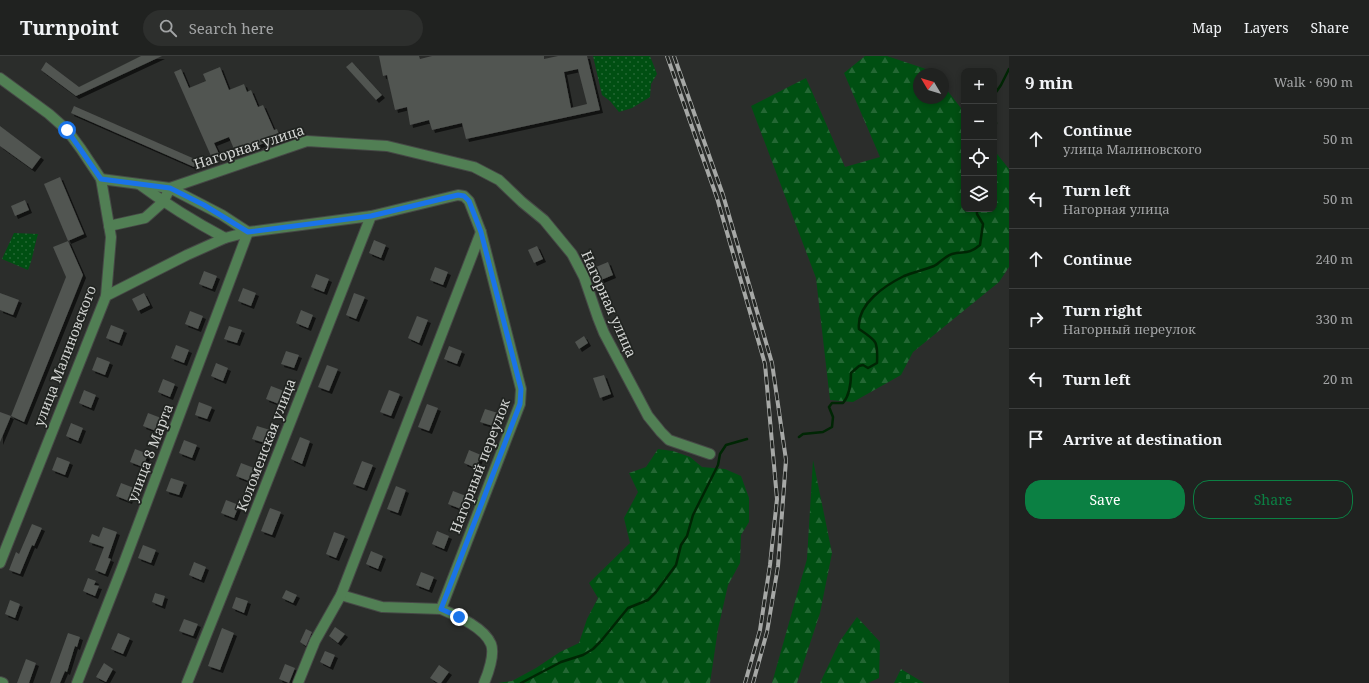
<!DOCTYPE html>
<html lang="en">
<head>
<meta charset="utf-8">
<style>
	body { margin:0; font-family:"Noto Serif",serif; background:#2d2f2d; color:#f1f3f6 }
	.controls { position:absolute; right:12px; top:12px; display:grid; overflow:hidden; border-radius:8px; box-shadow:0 2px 6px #0003 }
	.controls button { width:36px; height:36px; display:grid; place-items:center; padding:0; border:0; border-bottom:1px solid #3d3f3e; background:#202220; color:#f1f3f6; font:20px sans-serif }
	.compass { position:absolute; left:913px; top:12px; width:36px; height:36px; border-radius:50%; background:#202220; box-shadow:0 2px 6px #0003; rotate:308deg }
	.stop { position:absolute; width:12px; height:12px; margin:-9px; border:3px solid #1a73e8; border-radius:50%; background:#fff }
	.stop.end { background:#1a73e8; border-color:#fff; box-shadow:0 1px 4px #0008 }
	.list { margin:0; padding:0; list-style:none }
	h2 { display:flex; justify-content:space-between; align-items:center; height:52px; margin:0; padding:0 16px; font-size:17px }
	h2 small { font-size:13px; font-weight:400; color:#a2a4a5 }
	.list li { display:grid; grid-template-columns:26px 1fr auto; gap:12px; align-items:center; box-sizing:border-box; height:60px; padding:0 16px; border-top:1px solid #3d3f3e }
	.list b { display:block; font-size:15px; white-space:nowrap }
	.list p { margin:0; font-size:13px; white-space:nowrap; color:#a2a4a5 }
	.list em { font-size:13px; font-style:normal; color:#a2a4a5 }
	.actions { display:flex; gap:8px; padding:12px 16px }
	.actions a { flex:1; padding:9px 0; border:1px solid #0b8043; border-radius:16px; text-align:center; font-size:14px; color:#0b8043 }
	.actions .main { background:#0b8043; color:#fff }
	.icon { flex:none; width:22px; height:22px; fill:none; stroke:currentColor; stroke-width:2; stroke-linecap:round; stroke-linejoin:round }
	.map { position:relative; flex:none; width:1009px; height:627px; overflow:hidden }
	header { display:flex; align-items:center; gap:24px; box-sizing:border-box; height:56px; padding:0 20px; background:#202220; border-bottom:1px solid #3d3f3e }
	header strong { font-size:19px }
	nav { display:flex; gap:22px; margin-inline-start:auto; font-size:14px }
	.search { width:280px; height:36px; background:#2d2f2d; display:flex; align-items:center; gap:10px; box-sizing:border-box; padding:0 14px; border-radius:22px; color:#a2a4a5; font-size:15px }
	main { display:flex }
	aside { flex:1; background:#202220 }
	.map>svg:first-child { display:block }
	.grass { fill:url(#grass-dots) }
	.forest { fill:url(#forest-firs) }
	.cemetery { fill:url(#cemetery-stones) }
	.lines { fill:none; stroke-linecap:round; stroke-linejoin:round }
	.stream { stroke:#002604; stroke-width:2.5 }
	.building { fill:#515451; fill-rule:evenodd; filter:url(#shadow) }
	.minor-casing { stroke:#464846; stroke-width:12 }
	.minor { stroke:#517f54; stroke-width:10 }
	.rail-casing { stroke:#a6a8a6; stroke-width:4 }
	.rail { stroke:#212421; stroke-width:2.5; stroke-dasharray:8; stroke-linecap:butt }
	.route { stroke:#1a73e8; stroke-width:5 }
	.labels { text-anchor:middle; stroke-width:3.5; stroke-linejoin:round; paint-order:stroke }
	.street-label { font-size:14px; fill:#d2d4d2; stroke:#212421 }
</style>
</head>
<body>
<header>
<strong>Turnpoint</strong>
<div class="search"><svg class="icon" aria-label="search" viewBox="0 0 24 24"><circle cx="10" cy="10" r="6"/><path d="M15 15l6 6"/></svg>Search here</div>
<nav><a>Map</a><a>Layers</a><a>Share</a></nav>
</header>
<main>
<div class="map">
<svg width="1009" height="627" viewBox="0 0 1009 627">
	<defs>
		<pattern id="grass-dots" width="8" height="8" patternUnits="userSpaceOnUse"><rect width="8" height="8" fill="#004f12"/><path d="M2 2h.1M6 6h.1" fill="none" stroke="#246734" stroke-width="1.8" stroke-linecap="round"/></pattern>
		<pattern id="forest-firs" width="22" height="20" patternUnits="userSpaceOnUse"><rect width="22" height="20" fill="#004f12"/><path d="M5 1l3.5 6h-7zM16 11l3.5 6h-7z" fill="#246734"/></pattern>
		<pattern id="cemetery-stones" width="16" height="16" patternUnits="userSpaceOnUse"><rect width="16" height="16" fill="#004f12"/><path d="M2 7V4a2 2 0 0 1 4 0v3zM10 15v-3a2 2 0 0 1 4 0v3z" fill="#246734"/></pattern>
		<filter id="shadow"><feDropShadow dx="3" dy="3" stdDeviation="0" flood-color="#0009"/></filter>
	</defs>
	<rect width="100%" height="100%" fill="#2b2d2b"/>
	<g class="grass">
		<polygon points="593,0 650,0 657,18 651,28 650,41 632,52 619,56 610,45 602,39"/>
		<path d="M14 177 38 178C34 191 33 202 28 214L2 203Z"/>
	</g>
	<g class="forest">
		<polygon points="865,0 887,0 932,15 934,18 919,18 919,42 943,42 943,29 964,56 964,153 994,153 994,94 1009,113 1009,211 999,226 913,296 901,319 853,346 830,344 816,222 751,50 806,22 845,111 880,101 844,17"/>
		<polygon points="658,393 673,395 690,401 702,411 725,413 741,420 749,442 749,466 741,479 740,507 728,529 718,573 710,627 498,627 512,625 536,612 560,596 579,587 587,563 598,542 589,527 630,487 624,462 638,436 629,417 646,411"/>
		<polygon points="813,404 832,497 820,557 797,627 772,627 807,503"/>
		<polygon points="857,561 880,586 879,622 868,627 820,627 840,585"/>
	</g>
	<polygon class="cemetery" points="901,613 924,627 894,627"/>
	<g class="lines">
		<g class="stream">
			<polyline points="994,39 1001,29 1009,13"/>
			<polyline points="994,60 996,67 994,78"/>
			<path d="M799 381 803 378 823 376 832 371 833 361 829 351 832 347H843C850 339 851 328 851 317L859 310 863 309 868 312 877 307C878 285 877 285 859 273 856 248 886 229 904 220 914 216 924 214 934 210 940 207 945 200 952 198 965 195 968 199 980 189L983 168 977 158V153"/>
			<polyline points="521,627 561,606 583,599 593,593 601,585 628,552 648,544 656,536 676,509 681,489 687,480 693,459 718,409 720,398 726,389 747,383"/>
		</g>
	</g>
	<g class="building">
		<polygon points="141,0 162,0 76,40 41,14 46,6 79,31"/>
		<path d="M379 0H419L420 3 432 0H544V3L558 0H587L600 54 466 83 462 67 432 74 429 64 410 69 407 51 395 54 387 19 383 20ZM578 13 587 48 571 52 564 16Z"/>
		<polygon points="352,6 382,39 376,44 346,11"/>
		<polygon points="220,11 229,34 244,28 247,36 251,34 258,51 263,49 274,74 277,73 280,81 236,98 229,81 214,87 219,98 211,100 174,16 181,13 189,32 206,25 203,18"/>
		<polygon points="74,50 197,104 194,111 71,57"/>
		<polygon points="0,70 41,101 32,113 0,90"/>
		<polygon points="60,121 84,178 68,185 44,128"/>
		<polygon points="25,144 29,154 15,160 11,150"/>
		<polygon points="374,184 386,189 381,202 369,197"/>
		<polygon points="68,185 83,219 24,366 11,360 66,221 53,191"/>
		<polygon points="537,190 543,203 534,207 528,194"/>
		<polygon points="608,206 613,219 601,224 596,211"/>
		<polygon points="435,211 448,216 443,229 430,224"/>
		<polygon points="204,215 217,220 212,233 199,228"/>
		<polygon points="316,218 329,223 324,236 311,231"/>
		<polygon points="243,232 256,237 251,250 238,245"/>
		<polygon points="0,237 19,244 13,259 0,254"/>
		<polygon points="144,237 150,249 138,255 132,243"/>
		<polygon points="354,237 365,241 356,263 346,259"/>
		<polygon points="301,254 313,259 308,272 296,267"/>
		<polygon points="190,255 203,260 198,273 185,268"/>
		<polygon points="417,260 428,264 419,287 408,282"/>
		<polygon points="111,269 124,274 119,287 106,282"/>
		<polygon points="229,270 242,274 237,287 224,283"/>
		<polygon points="584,280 588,287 579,293 575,286"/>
		<polygon points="176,289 189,294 184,307 171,302"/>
		<polygon points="449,290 462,295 457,308 444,303"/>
		<polygon points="286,295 299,299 294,312 281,308"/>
		<polygon points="97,301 110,306 105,319 92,314"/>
		<polygon points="216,307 228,312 223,325 211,320"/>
		<polygon points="327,309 338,313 329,335 318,331"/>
		<polygon points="604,319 611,338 600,342 593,322"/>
		<polygon points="163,323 175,328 170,341 158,336"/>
		<polygon points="271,330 284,335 279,348 266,343"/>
		<polygon points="84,334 96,339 91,352 79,347"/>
		<polygon points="389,334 400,338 391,360 380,356"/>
		<polygon points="199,346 212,351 207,363 195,359"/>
		<polygon points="427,348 438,352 429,375 418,371"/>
		<polygon points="485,353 498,357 493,370 480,366"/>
		<polygon points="0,356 11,360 0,386"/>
		<polygon points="148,357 161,362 156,375 143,370"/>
		<polygon points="71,367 83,372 78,385 66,380"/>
		<polygon points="257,370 270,374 265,387 252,383"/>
		<polygon points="300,381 310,385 302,408 291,403"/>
		<polygon points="184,384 197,389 192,402 179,397"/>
		<polygon points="135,393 148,398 143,411 130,406"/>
		<polygon points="469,394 481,399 476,412 464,407"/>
		<polygon points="57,401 70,406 65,419 52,414"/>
		<polygon points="362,405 373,409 364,432 353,428"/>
		<polygon points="241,407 254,412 249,425 236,420"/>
		<polygon points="171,422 184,426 179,439 166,435"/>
		<polygon points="121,427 134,432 129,445 116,440"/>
		<polygon points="396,430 406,434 398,457 387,453"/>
		<polygon points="453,435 466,440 461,453 448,448"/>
		<polygon points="226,444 239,449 234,462 221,457"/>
		<polygon points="270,452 281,456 272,479 261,475"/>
		<polygon points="32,468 42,472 34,490 32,489 20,518 9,514 16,496 19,498"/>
		<polygon points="103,471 117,476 108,502 111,503 105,518 95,514 104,491 89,486 92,478 99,481"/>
		<polygon points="437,475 449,480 444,493 432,488"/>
		<polygon points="334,476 345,480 336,502 326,498"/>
		<polygon points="143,489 156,494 151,507 138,502"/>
		<polygon points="371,495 383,500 378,513 366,508"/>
		<polygon points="194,506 206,511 201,524 189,519"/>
		<polygon points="421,516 434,521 429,534 416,529"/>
		<polygon points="88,522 96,525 94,529 99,530 95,540 83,535"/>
		<polygon points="286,534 297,539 293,547 282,542"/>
		<polygon points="155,537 165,540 162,550 152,546"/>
		<polygon points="236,541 248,545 244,557 232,552"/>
		<polygon points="10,544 20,548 15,562 5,558"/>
		<polygon points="184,563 198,568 193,580 179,575"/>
		<polygon points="335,571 345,578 338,587 329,580"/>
		<polygon points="222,572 234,577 220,614 208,610"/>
		<polygon points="306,573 312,576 306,590 300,586"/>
		<polygon points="68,577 80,581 77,591 75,590 67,616 65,615 60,627 50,627"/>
		<polygon points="118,577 130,582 123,598 111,593"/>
		<polygon points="325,595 335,599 330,611 320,606"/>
		<polygon points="26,603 36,607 29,627 17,627"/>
		<polygon points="104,607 113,613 106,626 96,621"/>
		<polygon points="285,608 295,612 289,627 279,623"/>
		<polygon points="439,609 449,616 441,627 438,627 430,622"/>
	</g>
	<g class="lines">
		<g class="minor-casing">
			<g id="minor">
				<polyline points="0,22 49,58 67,74 81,93 101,123 111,181 106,240 0,507"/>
				<polyline points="101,123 170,132 307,85 387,90 474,111 499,124 522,146 544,164 572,198 584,221 598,262 604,277 648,360 661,376 669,384 710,398"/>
				<path d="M139 128C166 148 195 166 225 182"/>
				<polyline points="106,240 187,199 225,182 248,176 371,160 458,139 464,140 469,145 481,176 521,333 520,348 441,553 382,551 341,539"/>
				<path d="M441 553C457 560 484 571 491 588 495 598 488 618 484 627"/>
				<polyline points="0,626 3,627"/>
				<polyline points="77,627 122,512 248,176 222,159 170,132 163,146 145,162 109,170"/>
				<polyline points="187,627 243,487 371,160"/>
				<polyline points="298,627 315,585 341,539 481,176"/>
			</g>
		</g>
		<use href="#minor" class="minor"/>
		<g class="rail-casing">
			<g id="rail">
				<polyline points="667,0 717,142 765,308 777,443 770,509 760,574 745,627"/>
				<polyline points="674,0 723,139 772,307 786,404 778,510 767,576 753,627"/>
			</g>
		</g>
		<use href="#rail" class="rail"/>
	</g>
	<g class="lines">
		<polyline class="route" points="67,74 101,123 170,132 204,149 248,176 371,160 458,139 464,140 469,145 481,176 521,333 520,348 441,553 459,561"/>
	</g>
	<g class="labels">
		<g class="street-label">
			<text transform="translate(249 91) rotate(-18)" y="5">Нагорная улица</text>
			<text transform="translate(609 248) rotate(66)" y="5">Нагорная улица</text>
			<text transform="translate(65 300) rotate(-69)" y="5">улица Малиновского</text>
			<text transform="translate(266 389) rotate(-69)" y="5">Коломенская улица</text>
			<text transform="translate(150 397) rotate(-69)" y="5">улица 8 Марта</text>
			<text transform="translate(480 410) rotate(-69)" y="5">Нагорный переулок</text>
		</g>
	</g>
</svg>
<div class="controls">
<button>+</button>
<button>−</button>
<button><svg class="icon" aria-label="locate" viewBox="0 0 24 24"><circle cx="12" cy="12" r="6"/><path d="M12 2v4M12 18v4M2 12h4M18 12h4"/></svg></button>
<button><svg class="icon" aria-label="layers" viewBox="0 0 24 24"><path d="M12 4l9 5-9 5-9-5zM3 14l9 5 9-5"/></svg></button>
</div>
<svg class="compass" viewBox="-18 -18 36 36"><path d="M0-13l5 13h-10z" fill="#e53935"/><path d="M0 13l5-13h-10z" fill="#a2a4a5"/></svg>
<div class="stop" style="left:67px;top:74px"></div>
<div class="stop end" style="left:459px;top:561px"></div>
</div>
<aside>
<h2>9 min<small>Walk · 690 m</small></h2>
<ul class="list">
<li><svg class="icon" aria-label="ahead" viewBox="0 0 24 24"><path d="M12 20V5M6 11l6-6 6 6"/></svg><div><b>Continue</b><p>улица Малиновского</p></div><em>50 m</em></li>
<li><svg class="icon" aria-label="left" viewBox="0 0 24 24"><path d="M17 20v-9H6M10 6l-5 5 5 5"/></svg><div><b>Turn left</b><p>Нагорная улица</p></div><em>50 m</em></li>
<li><svg class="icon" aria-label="ahead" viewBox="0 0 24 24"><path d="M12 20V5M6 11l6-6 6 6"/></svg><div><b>Continue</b></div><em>240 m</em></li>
<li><svg class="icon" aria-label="right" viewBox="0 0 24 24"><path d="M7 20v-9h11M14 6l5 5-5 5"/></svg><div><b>Turn right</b><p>Нагорный переулок</p></div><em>330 m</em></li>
<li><svg class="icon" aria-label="left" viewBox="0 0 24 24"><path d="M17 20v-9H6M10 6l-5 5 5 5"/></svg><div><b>Turn left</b></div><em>20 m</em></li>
<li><svg class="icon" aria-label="arrive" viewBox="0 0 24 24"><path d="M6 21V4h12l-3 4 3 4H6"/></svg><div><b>Arrive at destination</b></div></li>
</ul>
<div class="actions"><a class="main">Save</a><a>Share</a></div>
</aside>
</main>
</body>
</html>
